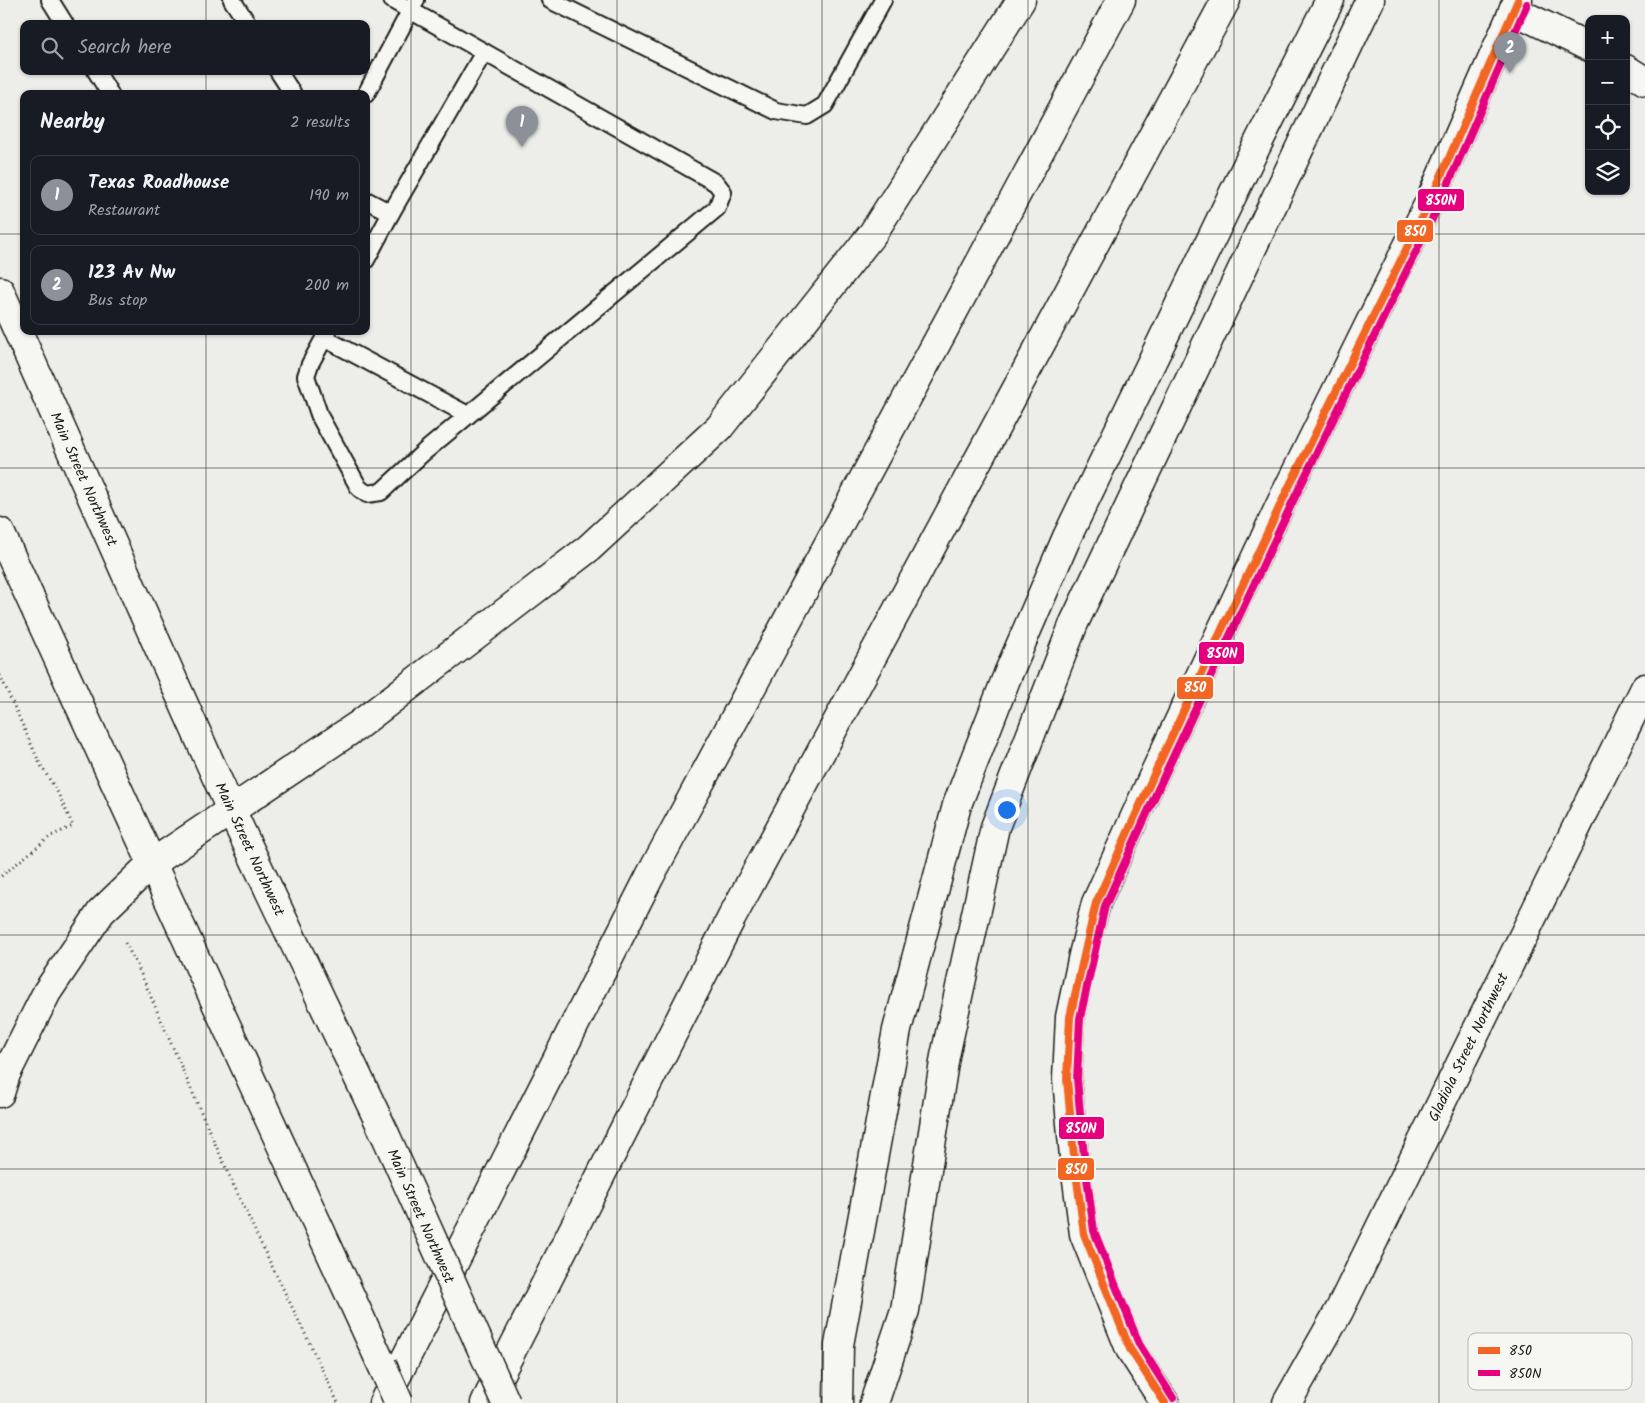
<!DOCTYPE html>
<html lang="en">
<head>
<meta charset="utf-8">
<style>
	body { margin:0; font-family:Kalam,sans-serif; background:#242831; color:#f1f3f6 }
	.controls { position:absolute; right:15px; top:15px; display:grid; overflow:hidden; border-radius:10px; box-shadow:0 1px 4px #0004 }
	.controls button { width:45px; height:45px; display:grid; place-items:center; padding:0; border:0; border-bottom:1px solid #363941; background:#171b24; color:#f1f3f6; font:25px sans-serif }
	.you { position:absolute; left:1006px; top:809px; width:18px; height:18px; margin:-12px; border:4px solid #fff; border-radius:50%; background:#1a73e8; box-shadow:0 0 0 8px #1a73e833 }
	.badge { display:grid; place-items:center; width:32px; height:32px; border-radius:50%; background:#8c9099; color:#fff; font-size:16px; font-weight:700 }
	.pin { position:absolute; translate:-50% -41px; filter:drop-shadow(0 1px 2px #0008) }
	.pin::after { content:''; position:absolute; top:26px; width:18px; height:15px; background:inherit; clip-path:polygon(0 0,100% 0,50% 100%) }
	.list { margin:0; padding:0; list-style:none }
	h2 { display:flex; justify-content:space-between; align-items:center; height:65px; margin:0; padding:0 20px; font-size:21px }
	h2 small { font-size:16px; font-weight:400; color:#9ea1a6 }
	.list li { display:grid; grid-template-columns:32px 1fr auto; gap:15px; align-items:center; box-sizing:border-box; height:80px; margin:0 10px 10px; padding:0 10px; border:1px solid #363941; border-radius:10px }
	.list b { display:block; font-size:19px; white-space:nowrap }
	.list p { margin:0; font-size:16px; white-space:nowrap; color:#9ea1a6 }
	.list em { font-size:16px; font-style:normal; color:#9ea1a6 }
	.icon { flex:none; width:28px; height:28px; fill:none; stroke:currentColor; stroke-width:2; stroke-linecap:round; stroke-linejoin:round }
	.map { position:relative; flex:none; width:1645px; height:1403px; overflow:hidden }
	.search { position:absolute; background:#171b24; box-shadow:0 1px 4px #0004; left:20px; top:20px; width:350px; height:55px; display:flex; align-items:center; gap:12px; box-sizing:border-box; padding:0 18px; border-radius:10px; color:#9ea1a6; font-size:19px }
	.panel { position:absolute; background:#171b24; box-shadow:0 1px 4px #0004; left:20px; top:90px; width:350px; height:245px; border-radius:10px }
	.map>svg:first-child { display:block }
	.lines { fill:none; stroke-linecap:round; stroke-linejoin:round }
	.lane-casing { stroke:#1c1c1c; stroke-width:20 }
	.street-casing { stroke:#1c1c1c; stroke-width:31 }
	.secondary-casing { stroke:#1c1c1c; stroke-width:31 }
	.highway-casing { stroke:#1c1c1c; stroke-width:31 }
	.path { stroke:#1c1c1c; stroke-width:3; stroke-dasharray:1 4; stroke-linecap:butt }
	.lane { stroke:#f6f6f2; stroke-width:16 }
	.street { stroke:#f6f6f2; stroke-width:28 }
	.secondary { stroke:#f6f6f2; stroke-width:28 }
	.highway { stroke:#f6f6f2; stroke-width:28 }
	.secondary-bridge-casing { stroke:#1c1c1c; stroke-width:31; stroke-linecap:butt }
	.secondary-bridge { stroke:#f6f6f2; stroke-width:28 }
	.bus-1-casing { stroke:#f6f6f2; stroke-width:11 }
	.bus-2-casing { stroke:#f6f6f2; stroke-width:11 }
	.bus-1 { stroke:#f26522; stroke-width:8 }
	.bus-2 { stroke:#e5007d; stroke-width:8 }
	.grid { fill:none; stroke:#1c1c1c; stroke-width:1; stroke-opacity:0.55 }
	.labels { text-anchor:middle; stroke-width:4; stroke-linejoin:round; paint-order:stroke }
	.street-label { font-size:15px; fill:#1c1c1c; stroke:#f6f6f2 }
	.key { fill:#f6f6f2; stroke:#b5b5b2; stroke-width:1 }
	.key-label { font-size:14px; fill:#1c1c1c }
	.line-badge { stroke:#f6f6f2; stroke-width:2 }
	.badge-label { font-size:14px; text-anchor:middle; font-weight:bold; fill:#fff }
</style>
</head>
<body>
<div class="map">
<svg width="1645" height="1403" viewBox="0 0 1645 1403">
	<rect width="100%" height="100%" fill="#edede9"/>
	<filter id="ink" filterUnits="userSpaceOnUse"><feTurbulence type="fractalNoise" baseFrequency=".02" numOctaves="2"/><feDisplacementMap in="SourceGraphic" scale="10" xChannelSelector="R" yChannelSelector="G"/><feConvolveMatrix kernelMatrix="1 2 1 2 8 2 1 2 1" color-interpolation-filters="sRGB"/></filter>
	<g filter="url(#ink)">
		<g class="lines">
			<g class="lane-casing">
				<g id="lane">
					<polyline points="50,0 65,24"/>
					<polyline points="232,0 248,24"/>
					<polyline points="550,0 776,111 807,116 825,105 883,0"/>
					<polyline points="96,71 110,94"/>
					<polyline points="278,71 293,94"/>
					<polyline points="366,94 416,0"/>
					<polyline points="366,200 391,213 366,260"/>
					<polyline points="391,213 484,52"/>
					<polyline points="328,331 310,364 306,376 320,417 359,488 367,494 381,492 424,452 717,208 723,192 716,183 392,0"/>
					<polyline points="324,338 468,415"/>
				</g>
			</g>
			<g class="street-casing">
				<g id="street">
					<polyline points="1513,10 1589,47"/>
					<polyline points="1626,69 1645,81"/>
					<polyline points="1287,1403 1339,1311 1645,688"/>
				</g>
			</g>
			<g class="secondary-casing">
				<g id="secondary">
					<polyline points="0,291 231,810 385,1134"/>
					<polyline points="0,532 382,1365"/>
					<polyline points="1165,1403 1130,1349 1084,1234 1074,1157 1067,1079 1070,1017 1083,955 1096,903 1156,770 1284,497 1431,199 1518,0"/>
				</g>
			</g>
			<g class="highway-casing">
				<g id="highway">
					<polyline points="0,1093 6,1074 47,992 101,912 151,864 357,726 589,548 719,428 873,233 1021,0"/>
					<polyline points="383,1403 650,876 1121,0"/>
					<polyline points="485,1403 732,917 1226,0"/>
					<polyline points="838,1403 839,1345 897,1030 957,805 1008,674 1067,537 1248,163 1330,0"/>
					<polyline points="874,1403 905,1310 945,1056 995,827 1074,623 1370,0"/>
				</g>
			</g>
			<g class="path">
				<polyline points="0,675 40,764 58,793 73,826 51,836 0,877"/>
				<path d="M125 943 137 965C180 1063 221 1161 267 1256 291 1305 315 1354 338 1403"/>
			</g>
			<use href="#lane" class="lane"/>
			<use href="#street" class="street"/>
			<use href="#secondary" class="secondary"/>
			<use href="#highway" class="highway"/>
			<g class="secondary-bridge-casing">
				<g id="secondary-bridge">
					<polyline points="385,1134 506,1403"/>
					<polyline points="382,1365 399,1403"/>
				</g>
			</g>
			<use href="#secondary-bridge" class="secondary-bridge"/>
			<g class="bus-1-casing">
				<polyline id="bus-1" points="1165,1403 1130,1349 1084,1234 1074,1157 1067,1079 1070,1017 1096,903 1156,770 1284,497 1431,199 1518,0"/>
			</g>
			<g class="bus-2-casing">
				<polyline id="bus-2" points="1173,1398 1139,1344 1094,1231 1084,1156 1077,1079 1080,1018 1105,906 1165,774 1293,501 1440,203 1527,4"/>
			</g>
			<use href="#bus-1" class="bus-1"/>
			<use href="#bus-2" class="bus-2"/>
		</g>
	</g>
	<path class="grid" d="M206 0V24M411 0V1403M617 0V1403M822 0V1403M1028 0V1403M1234 0V1403M1439 0V1403M206 71V94M0 234H24M366 234H1645M206 331V1403M0 468H1645M0 702H1645M0 935H1645M0 1169H1645"/>
	<g class="labels">
		<g class="street-label">
			<text transform="translate(84 479) rotate(66)" y="5">Main Street Northwest</text>
			<text transform="translate(250 849) rotate(65)" y="5">Main Street Northwest</text>
			<text transform="translate(1468 1047) rotate(-64)" y="5">Gladiola Street Northwest</text>
			<text transform="translate(421 1216) rotate(66)" y="5">Main Street Northwest</text>
		</g>
	</g>
	<rect x="1468" y="1333" width="164" height="57" rx="8" class="key"/>
	<rect x="1478" y="1347" width="22" height="7" fill="#f26522"/>
	<rect x="1478" y="1370" width="22" height="6" fill="#e5007d"/>
	<g class="key-label">
		<text x="1509" y="1355">850</text>
		<text x="1509" y="1378">850N</text>
	</g>
	<g class="line-badge">
		<rect x="1417" y="188" width="48" height="24" rx="5" fill="#e5007d"/>
		<rect x="1396" y="219" width="38" height="24" rx="5" fill="#f26522"/>
		<rect x="1198" y="641" width="47" height="24" rx="5" fill="#e5007d"/>
		<rect x="1176" y="676" width="38" height="24" rx="5" fill="#f26522"/>
		<rect x="1058" y="1116" width="47" height="24" rx="5" fill="#e5007d"/>
		<rect x="1057" y="1157" width="38" height="24" rx="5" fill="#f26522"/>
	</g>
	<g class="badge-label">
		<text x="1441" y="205">850N</text>
		<text x="1415" y="236">850</text>
		<text x="1222" y="658">850N</text>
		<text x="1195" y="692">850</text>
		<text x="1081" y="1133">850N</text>
		<text x="1076" y="1174">850</text>
	</g>
</svg>
<div class="controls">
<button>+</button>
<button>−</button>
<button><svg class="icon" aria-label="locate" viewBox="0 0 24 24"><circle cx="12" cy="12" r="6"/><path d="M12 2v4M12 18v4M2 12h4M18 12h4"/></svg></button>
<button><svg class="icon" aria-label="layers" viewBox="0 0 24 24"><path d="M12 4l9 5-9 5-9-5zM3 14l9 5 9-5"/></svg></button>
</div>
<div class="you"></div>
<div class="pin badge" style="left:522px;top:147px">1</div>
<div class="pin badge" style="left:1510px;top:73px">2</div>
<div class="search"><svg class="icon" aria-label="search" viewBox="0 0 24 24"><circle cx="10" cy="10" r="6"/><path d="M15 15l6 6"/></svg>Search here</div>
<section class="panel">
<h2>Nearby<small>2 results</small></h2>
<ul class="list">
<li><span class="badge">1</span><div><b>Texas Roadhouse</b><p>Restaurant</p></div><em>190 m</em></li>
<li><span class="badge">2</span><div><b>123 Av Nw</b><p>Bus stop</p></div><em>200 m</em></li>
</ul>
</section>
</div>
</body>
</html>
